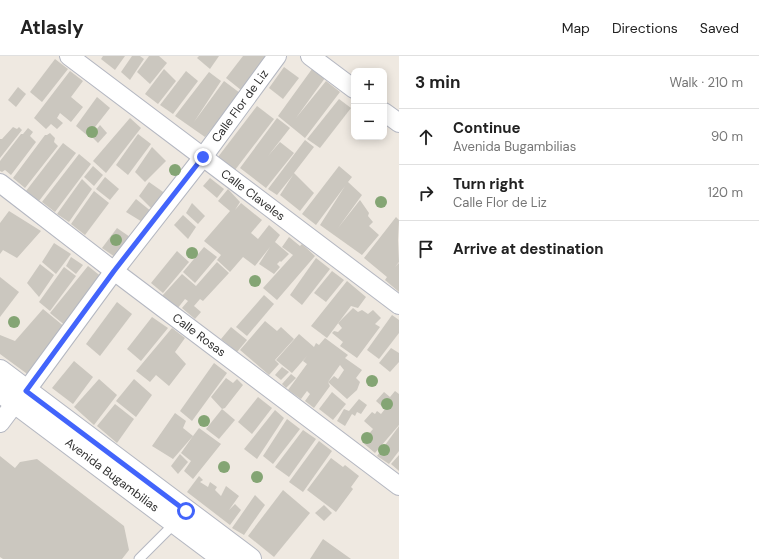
<!DOCTYPE html>
<html lang="en">
<head>
<meta charset="utf-8">
<style>
	body { margin:0; font-family:"DM Sans",sans-serif; background:#f6f6f6; color:#222 }
	.controls { position:absolute; right:12px; top:12px; display:grid; overflow:hidden; border-radius:8px; box-shadow:0 2px 10px #0003 }
	.controls button { width:36px; height:36px; display:grid; place-items:center; padding:0; border:0; border-bottom:1px solid #e0e0e0; background:#fff; color:#222; font:20px sans-serif }
	.stop { position:absolute; width:12px; height:12px; margin:-9px; border:3px solid #4264fb; border-radius:50%; background:#fff }
	.stop.end { background:#4264fb; border-color:#fff; box-shadow:0 1px 4px #0008 }
	.list { margin:0; padding:0; list-style:none }
	h2 { display:flex; justify-content:space-between; align-items:center; height:52px; margin:0; padding:0 16px; font-size:17px }
	h2 small { font-size:13px; font-weight:400; color:#767676 }
	.list li { display:grid; grid-template-columns:26px 1fr auto; gap:12px; align-items:center; box-sizing:border-box; height:56px; padding:0 16px; border-top:1px solid #e0e0e0 }
	.list b { display:block; font-size:15px; white-space:nowrap }
	.list p { margin:0; font-size:13px; white-space:nowrap; color:#767676 }
	.list em { font-size:13px; font-style:normal; color:#767676 }
	.icon { flex:none; width:22px; height:22px; fill:none; stroke:currentColor; stroke-width:2; stroke-linecap:round; stroke-linejoin:round }
	.map { position:relative; flex:none; width:399px; height:503px; overflow:hidden }
	header { display:flex; align-items:center; gap:24px; box-sizing:border-box; height:56px; padding:0 20px; background:#fff; border-bottom:1px solid #e0e0e0 }
	header strong { font-size:19px }
	nav { display:flex; gap:22px; margin-inline-start:auto; font-size:14px }
	main { display:flex }
	aside { flex:1; background:#fff }
	.map>svg:first-child { display:block }
	.building { fill:#cbc7bf; fill-rule:evenodd }
	.lines { fill:none; stroke-linecap:round; stroke-linejoin:round }
	.service-casing { stroke:#b4b7c1; stroke-width:11 }
	.minor-casing { stroke:#b4b7c1; stroke-width:20 }
	.secondary-casing { stroke:#b4b7c1; stroke-width:24 }
	.service { stroke:#fff; stroke-width:9 }
	.minor { stroke:#fff; stroke-width:18 }
	.secondary { stroke:#fff; stroke-width:22 }
	.tree { fill:#84a574 }
	.route { stroke:#4264fb; stroke-width:5 }
	.labels { text-anchor:middle; stroke-width:4; stroke-linejoin:round; paint-order:stroke }
	.street-label { font-size:12px; fill:#2e2e2e; stroke:#fff }
</style>
</head>
<body>
<header>
<strong>Atlasly</strong>
<nav><a>Map</a><a>Directions</a><a>Saved</a></nav>
</header>
<main>
<div class="map">
<svg width="399" height="503" viewBox="0 0 399 503">
	<rect width="100%" height="100%" fill="#efe9e1"/>
	<g class="building">
		<polygon points="103,0 125,0 115,14 101,3"/>
		<polygon points="132,0 140,0 144,3 130,24 121,16"/>
		<polygon points="149,0 159,0 167,7 150,28 137,16"/>
		<polygon points="199,0 219,0 210,13 197,2"/>
		<polygon points="243,0 268,0 241,34 226,22"/>
		<polygon points="55,3 68,13 42,46 30,36"/>
		<polygon points="284,11 299,22 283,43 269,32"/>
		<polygon points="164,13 176,25 158,48 145,38"/>
		<polygon points="312,13 325,22 296,62 326,25 340,36 305,82 278,60"/>
		<polygon points="70,15 83,25 71,41 83,51 71,66 60,57 57,62 63,67 57,73 51,68 46,73 34,62"/>
		<polygon points="186,15 198,25 173,58 160,49"/>
		<polygon points="209,16 221,25 194,66 224,25 240,37 205,81 175,60"/>
		<polygon points="18,31 26,38 16,51 8,44"/>
		<polygon points="97,41 110,52 88,80 76,70"/>
		<polygon points="339,43 351,52 320,92 307,83"/>
		<polygon points="257,50 274,63 235,114 218,101"/>
		<polygon points="130,62 141,72 106,117 93,105"/>
		<polygon points="277,62 290,72 268,100 280,86 294,97 266,132 240,112"/>
		<polygon points="100,69 107,77 98,87 91,80"/>
		<polygon points="13,71 17,73 19,71 22,74 0,102 0,83 2,83"/>
		<polygon points="28,72 33,76 30,80 36,86 11,119 5,114 2,116 0,115 0,105 21,78 23,78"/>
		<polygon points="50,77 55,82 54,86 58,90 25,132 13,122 45,79 47,79"/>
		<polygon points="138,78 151,88 128,119 116,109"/>
		<polygon points="305,84 314,91 294,117 314,137 300,155 280,139 293,119 277,139 268,133"/>
		<polygon points="63,87 76,97 39,145 26,135"/>
		<polygon points="152,91 166,105 145,126 135,116"/>
		<polygon points="79,98 91,108 55,156 42,146"/>
		<polygon points="93,110 103,119 94,130 84,121"/>
		<polygon points="339,110 352,121 348,126 362,139 338,172 360,144 369,157 368,160 373,166 369,170 379,179 362,199 320,169 345,130 316,169 302,158"/>
		<polygon points="105,121 119,133 110,144 96,133"/>
		<polygon points="210,122 224,133 217,142 203,130"/>
		<polygon points="82,123 92,133 69,166 57,158"/>
		<polygon points="149,126 166,138 153,154 139,140"/>
		<polygon points="228,133 240,146 235,154 241,147 262,164 251,177 258,183 269,169 280,179 275,186 289,198 281,206 280,205 277,208 280,211 274,218 259,208 270,191 255,210 243,201 230,216 217,204 221,199 204,185 230,155 218,145"/>
		<polygon points="94,135 109,147 85,179 71,168"/>
		<polygon points="136,143 152,156 144,167 126,156"/>
		<polygon points="192,147 205,160 198,168 186,157"/>
		<polygon points="9,155 41,175 17,202 3,194 0,198 0,167"/>
		<polygon points="183,159 196,171 188,183 174,169"/>
		<polygon points="396,161 399,164 398,184 399,206 395,211 399,207 399,236 385,224 387,221 364,202"/>
		<polygon points="117,172 130,181 118,203 102,192"/>
		<polygon points="289,181 300,190 302,188 315,200 277,244 263,232 293,199 282,191"/>
		<polygon points="54,187 71,198 56,218 42,206"/>
		<polygon points="204,191 217,201 195,227 183,216"/>
		<polygon points="177,195 189,206 163,237 151,227"/>
		<polygon points="71,201 83,209 76,218 66,210"/>
		<polygon points="316,202 330,213 302,249 290,239"/>
		<polygon points="217,206 229,217 203,245 200,243 194,250 201,256 195,263 182,252 188,245 185,243 177,253 162,240 182,218 196,230"/>
		<polygon points="40,208 54,219 39,241 27,227"/>
		<polygon points="88,210 103,222 67,271 50,257"/>
		<polygon points="64,211 76,220 50,255 39,246"/>
		<polygon points="332,215 344,224 326,246 314,237"/>
		<polygon points="0,221 19,236 0,261"/>
		<polygon points="347,225 366,241 358,252 351,250 327,282 311,270"/>
		<polygon points="264,239 274,248 247,280 236,271"/>
		<polygon points="117,246 132,258 100,300 86,288"/>
		<polygon points="353,252 358,256 362,254 368,258 373,254 381,262 375,268 380,271 357,302 340,290 343,286 332,277 334,275 338,276 342,272 338,267"/>
		<polygon points="43,253 66,272 30,320 0,298 0,279 15,285"/>
		<polygon points="392,259 399,264 399,277 379,303 367,294"/>
		<polygon points="152,261 168,272 141,305 127,293"/>
		<polygon points="265,265 277,275 281,271 294,283 275,304 279,308 269,319 240,294"/>
		<polygon points="231,271 247,284 237,296 221,283"/>
		<polygon points="172,272 185,282 175,296 186,308 169,330 156,319 150,326 136,315"/>
		<path d="M299 278 314 291 316 287 319 289 325 282 348 299 345 302 362 314 356 322 360 326 357 334 347 343 328 326 330 330 314 352 305 345 310 338 307 335 301 343 288 334 307 308 303 305 307 300 292 317 276 304ZM340 309 344 314 338 323 334 320 328 326Z"/>
		<polygon points="391,292 399,297 399,306 390,316 379,307"/>
		<polygon points="74,305 93,321 73,348 52,332"/>
		<polygon points="214,307 227,317 192,365 180,355"/>
		<polygon points="282,311 289,316 281,324 275,319"/>
		<polygon points="291,318 296,322 286,332 282,328"/>
		<polygon points="226,322 233,327 237,323 243,329 225,352 222,353 211,341"/>
		<polygon points="99,323 117,339 94,369 74,351"/>
		<polygon points="134,323 152,339 136,361 116,345"/>
		<polygon points="395,335 399,338 399,369 375,397 362,386 373,373 364,365 372,356 375,358 377,355 381,358 385,353 376,345 384,336 390,341"/>
		<polygon points="332,336 346,348 333,364 319,353"/>
		<polygon points="258,341 272,352 252,378 238,366"/>
		<polygon points="359,343 367,349 361,358 357,356 355,360 352,358 345,370 337,365 344,353 349,355"/>
		<polygon points="115,348 134,363 117,387 97,370"/>
		<polygon points="222,353 235,364 219,383 206,373"/>
		<polygon points="275,354 284,362 257,403 244,393"/>
		<polygon points="175,357 186,365 183,372 193,380 199,372 221,388 193,423 184,415 191,405 181,397 193,380 173,403 152,390"/>
		<polygon points="287,363 300,373 273,408 263,400"/>
		<polygon points="399,370 399,395 389,408 377,400"/>
		<polygon points="303,374 316,383 289,421 275,411"/>
		<polygon points="319,385 332,395 303,436 289,426"/>
		<polygon points="180,398 188,406 178,418 171,410"/>
		<polygon points="399,399 399,415 391,408"/>
		<polygon points="0,400 15,412 20,406 37,403 124,470 129,494 122,503 3,503 0,501"/>
		<polygon points="331,402 343,411 345,409 359,420 351,431 353,433 336,456 307,434"/>
		<polygon points="199,420 203,424 200,426 208,431 210,426 217,431 215,434 221,440 226,430 239,440 229,454 235,448 241,454 230,469 187,436"/>
		<polygon points="283,434 310,457 274,501 248,480"/>
		<polygon points="255,439 265,449 244,479 232,472"/>
		<polygon points="324,449 332,457 324,465 315,457"/>
		<polygon points="323,483 351,503 310,503"/>
	</g>
	<g class="lines">
		<g class="service-casing">
			<polyline id="service" points="139,503 176,466"/>
		</g>
		<g class="minor-casing">
			<g id="minor">
				<polyline points="69,0 399,249"/>
				<polyline points="310,0 354,33"/>
				<polyline points="384,56 399,67"/>
				<polyline points="0,127 114,215 399,430"/>
				<polyline points="0,367 15,347 26,335 114,215 203,101 277,0"/>
			</g>
		</g>
		<g class="secondary-casing">
			<g id="secondary">
				<polyline points="0,315 250,503"/>
				<polyline points="0,335 224,503"/>
			</g>
		</g>
		<use href="#service" class="service"/>
		<use href="#minor" class="minor"/>
		<use href="#secondary" class="secondary"/>
	</g>
	<g class="tree">
		<circle cx="92" cy="76" r="6"/>
		<circle cx="175" cy="114" r="6"/>
		<circle cx="381" cy="146" r="6"/>
		<circle cx="116" cy="184" r="6"/>
		<circle cx="192" cy="197" r="6"/>
		<circle cx="255" cy="225" r="6"/>
		<circle cx="14" cy="266" r="6"/>
		<circle cx="372" cy="325" r="6"/>
		<circle cx="387" cy="348" r="6"/>
		<circle cx="204" cy="365" r="6"/>
		<circle cx="367" cy="382" r="6"/>
		<circle cx="384" cy="394" r="6"/>
		<circle cx="224" cy="411" r="6"/>
		<circle cx="257" cy="421" r="6"/>
	</g>
	<g class="lines">
		<polyline class="route" points="186,455 26,335 114,215 203,101"/>
	</g>
	<g class="labels">
		<g class="street-label">
			<text transform="translate(240 50) rotate(-54)" y="4">Calle Flor de Liz</text>
			<text transform="translate(253 139) rotate(37)" y="4">Calle Claveles</text>
			<text transform="translate(199 279) rotate(37)" y="4">Calle Rosas</text>
			<text transform="translate(112 419) rotate(37)" y="4">Avenida Bugambilias</text>
		</g>
	</g>
</svg>
<div class="controls">
<button>+</button>
<button>−</button>
</div>
<div class="stop" style="left:186px;top:455px"></div>
<div class="stop end" style="left:203px;top:101px"></div>
</div>
<aside>
<h2>3 min<small>Walk · 210 m</small></h2>
<ul class="list">
<li><svg class="icon" aria-label="ahead" viewBox="0 0 24 24"><path d="M12 20V5M6 11l6-6 6 6"/></svg><div><b>Continue</b><p>Avenida Bugambilias</p></div><em>90 m</em></li>
<li><svg class="icon" aria-label="right" viewBox="0 0 24 24"><path d="M7 20v-9h11M14 6l5 5-5 5"/></svg><div><b>Turn right</b><p>Calle Flor de Liz</p></div><em>120 m</em></li>
<li><svg class="icon" aria-label="arrive" viewBox="0 0 24 24"><path d="M6 21V4h12l-3 4 3 4H6"/></svg><div><b>Arrive at destination</b></div></li>
</ul>
</aside>
</main>
</body>
</html>
